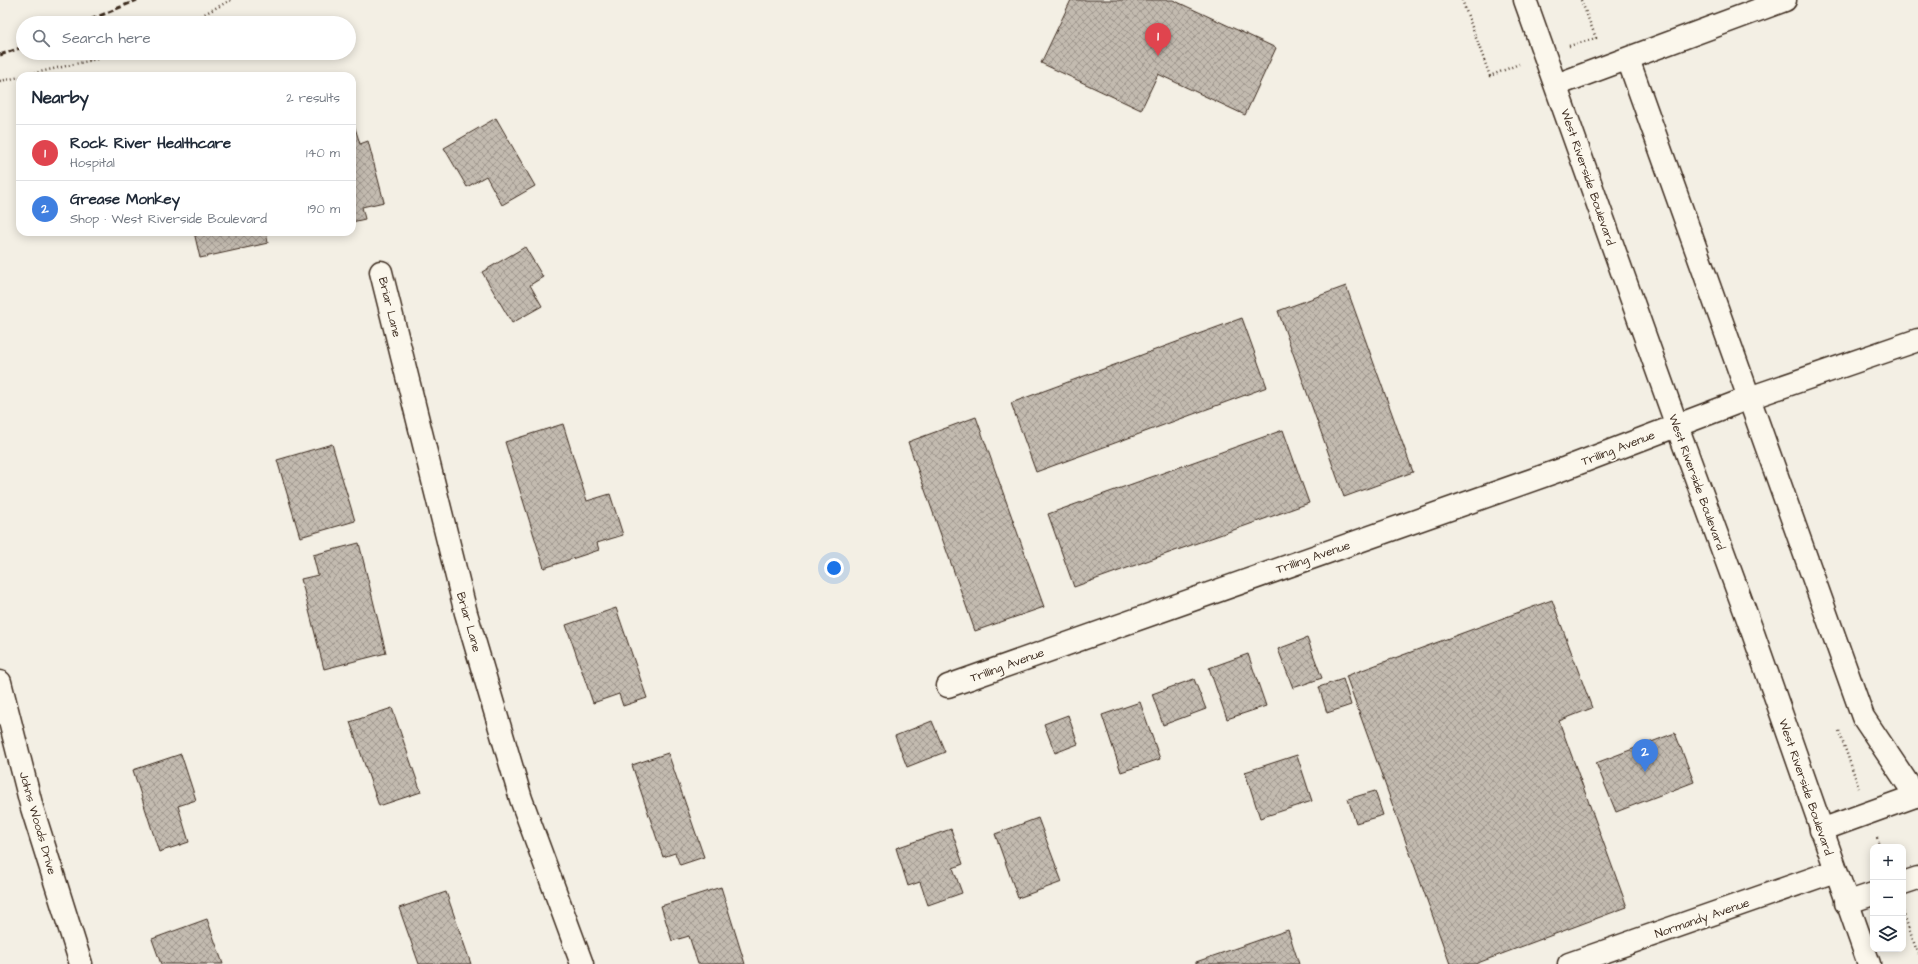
<!DOCTYPE html>
<html lang="en">
<head>
<meta charset="utf-8">
<style>
	body { margin:0; font-family:"Architects Daughter",sans-serif; background:#f2f2f3; color:#1f2937 }
	.controls { position:absolute; right:12px; bottom:12px; display:grid; overflow:hidden; border-radius:8px; box-shadow:0 2px 10px #0003 }
	.controls button { width:36px; height:36px; display:grid; place-items:center; padding:0; border:0; border-bottom:1px solid #e0e1e3; background:#fff; color:#1f2937; font:20px sans-serif }
	.you { position:absolute; left:834px; top:568px; width:14px; height:14px; margin:-10px; border:3px solid #fff; border-radius:50%; background:#1a73e8; box-shadow:0 0 0 6px #1a73e833 }
	.badge { display:grid; place-items:center; width:26px; height:26px; border-radius:50%; background:#c8321e; color:#fff; font-size:13px; font-weight:700 }
	.pin { position:absolute; translate:-50% -33px; filter:drop-shadow(0 1px 2px #0008) }
	.pin::after { content:''; position:absolute; top:21px; width:14px; height:12px; background:inherit; clip-path:polygon(0 0,100% 0,50% 100%) }
	.list { margin:0; padding:0; list-style:none }
	h2 { display:flex; justify-content:space-between; align-items:center; height:52px; margin:0; padding:0 16px; font-size:17px }
	h2 small { font-size:13px; font-weight:400; color:#747a83 }
	.list li { display:grid; grid-template-columns:26px 1fr auto; gap:12px; align-items:center; box-sizing:border-box; height:56px; padding:0 16px; border-top:1px solid #e0e1e3 }
	.list b { display:block; font-size:15px; white-space:nowrap }
	.list p { margin:0; font-size:13px; white-space:nowrap; color:#747a83 }
	.list em { font-size:13px; font-style:normal; color:#747a83 }
	.icon { flex:none; width:22px; height:22px; fill:none; stroke:currentColor; stroke-width:2; stroke-linecap:round; stroke-linejoin:round }
	.map { position:relative; flex:none; width:1918px; height:964px; overflow:hidden }
	.search { position:absolute; background:#fff; box-shadow:0 2px 10px #0003; left:16px; top:16px; width:340px; height:44px; display:flex; align-items:center; gap:10px; box-sizing:border-box; padding:0 14px; border-radius:22px; color:#747a83; font-size:15px }
	.panel { position:absolute; background:#fff; box-shadow:0 2px 10px #0003; left:16px; top:72px; width:340px; height:164px; border-radius:12px }
	.map>svg:first-child { display:block }
	.building { fill:url(#building-cross-hatch); stroke:#3b2a1e }
	.lines { fill:none; stroke-linecap:round; stroke-linejoin:round }
	.minor-casing { stroke:#3b2a1e; stroke-width:25 }
	.major-casing { stroke:#3b2a1e; stroke-width:25 }
	.path { stroke:#3b2a1e; stroke-width:2.5; stroke-dasharray:1 3; stroke-linecap:butt }
	.minor { stroke:#fbf7ec; stroke-width:22 }
	.major { stroke:#fbf7ec; stroke-width:22 }
	.rail { stroke:#3b2a1e; stroke-width:3; stroke-dasharray:6 3; stroke-linecap:butt }
	.labels { text-anchor:middle; stroke-width:3.5; stroke-linejoin:round; paint-order:stroke }
	.street-label { font-size:12px; fill:#3b2a1e; stroke:#fbf7ec }
</style>
</head>
<body>
<div class="map">
<svg width="1918" height="964" viewBox="0 0 1918 964">
	<defs>
		<pattern id="building-cross-hatch" width="8" height="8" patternUnits="userSpaceOnUse"><rect width="8" height="8" fill="#c3bbb0"/><path d="M0 0l8 8M0 8l8-8" fill="none" stroke="#a0988f"/></pattern>
	</defs>
	<rect width="100%" height="100%" fill="#f3efe4"/>
	<filter id="ink" filterUnits="userSpaceOnUse"><feTurbulence type="fractalNoise" baseFrequency=".025" numOctaves="2"/><feDisplacementMap in="SourceGraphic" scale="8" xChannelSelector="R" yChannelSelector="G"/><feConvolveMatrix kernelMatrix="1 2 1 2 8 2 1 2 1" color-interpolation-filters="sRGB"/></filter>
	<g filter="url(#ink)">
		<g class="building">
			<polygon points="1071,0 1173,0 1276,48 1245,115 1158,74 1141,110 1041,63"/>
			<polygon points="352,118 360,144 368,141 384,202 362,207 365,219 352,222"/>
			<polygon points="496,118 535,186 502,205 486,176 467,187 444,148"/>
			<polygon points="194,232 266,232 268,243 200,258"/>
			<polygon points="525,247 543,277 530,285 542,306 512,323 482,272"/>
			<polygon points="1346,286 1413,472 1344,497 1278,311"/>
			<polygon points="1242,318 1267,387 1036,472 1011,403"/>
			<polygon points="976,417 1044,607 975,631 908,442"/>
			<polygon points="563,424 587,501 610,494 623,535 597,543 599,550 544,568 505,442"/>
			<polygon points="1283,430 1309,503 1074,587 1048,514"/>
			<polygon points="332,444 355,521 300,537 277,460"/>
			<polygon points="359,543 386,653 324,669 301,579 318,575 313,555"/>
			<polygon points="1552,600 1592,708 1559,721 1627,907 1475,964 1450,964 1346,676"/>
			<polygon points="616,608 647,698 623,706 619,694 593,703 566,625"/>
			<polygon points="1307,638 1322,678 1293,688 1278,649"/>
			<polygon points="1248,654 1266,706 1227,719 1209,668"/>
			<polygon points="1194,679 1206,709 1163,725 1152,694"/>
			<polygon points="1343,679 1351,705 1327,713 1319,687"/>
			<polygon points="1140,702 1160,759 1121,772 1102,715"/>
			<polygon points="392,708 421,792 379,806 350,722"/>
			<polygon points="1068,715 1078,744 1055,753 1044,724"/>
			<polygon points="932,721 945,752 907,767 895,736"/>
			<polygon points="1675,733 1694,782 1616,812 1596,763"/>
			<polygon points="668,753 704,857 680,865 675,853 663,857 632,765"/>
			<polygon points="181,754 196,800 178,806 189,842 159,852 133,770"/>
			<polygon points="1297,755 1312,801 1260,818 1245,772"/>
			<polygon points="1375,791 1383,815 1356,823 1348,799"/>
			<polygon points="1038,818 1062,882 1018,898 995,834"/>
			<polygon points="951,829 963,864 953,868 962,893 928,905 920,882 908,886 896,848"/>
			<polygon points="721,887 745,964 698,964 689,936 672,941 661,906"/>
			<polygon points="446,892 471,964 419,964 399,908"/>
			<polygon points="207,919 223,964 161,964 152,939"/>
			<polygon points="1288,930 1299,964 1196,964 1196,962"/>
		</g>
		<g class="lines">
			<g class="minor-casing">
				<g id="minor">
					<polyline points="1628,59 1863,717 1916,796"/>
					<polyline points="1556,85 1785,0"/>
					<polyline points="381,272 466,613 521,799 582,964"/>
					<polyline points="0,682 32,808 81,964"/>
					<polyline points="948,686 1566,468 1749,398 1918,340"/>
					<polyline points="1821,830 1918,795"/>
					<polyline points="1903,883 1918,878"/>
					<polyline points="1846,903 1873,894"/>
					<polyline points="1569,964 1835,871"/>
				</g>
			</g>
			<g class="major-casing">
				<polyline id="major" points="1525,0 1677,426 1753,633 1869,964"/>
			</g>
			<g class="path">
				<polyline points="1462,0 1490,76 1519,64"/>
				<polyline points="187,23 231,0"/>
				<polyline points="1569,46 1596,38 1581,0"/>
				<polyline points="22,76 97,59 112,53"/>
				<polyline points="0,81 20,77"/>
				<polyline points="1839,731 1859,788"/>
				<polyline points="1877,838 1880,847"/>
				<polyline points="1903,912 1918,954"/>
			</g>
			<use href="#minor" class="minor"/>
			<use href="#major" class="major"/>
			<g class="rail">
				<polyline points="83,23 137,0"/>
				<polyline points="0,55 23,47"/>
			</g>
		</g>
	</g>
	<g class="labels">
		<g class="street-label">
			<text transform="translate(1588 177) rotate(71)" y="4">West Riverside Boulevard</text>
			<text transform="translate(390 307) rotate(76)" y="4">Briar Lane</text>
			<text transform="translate(1618 448) rotate(-21)" y="4">Trilling Avenue</text>
			<text transform="translate(1697 482) rotate(70)" y="4">West Riverside Boulevard</text>
			<text transform="translate(1313 557) rotate(-19)" y="4">Trilling Avenue</text>
			<text transform="translate(469 622) rotate(74)" y="4">Briar Lane</text>
			<text transform="translate(1007 665) rotate(-20)" y="4">Trilling Avenue</text>
			<text transform="translate(1806 787) rotate(71)" y="4">West Riverside Boulevard</text>
			<text transform="translate(38 823) rotate(74)" y="4">Johns Woods Drive</text>
			<text transform="translate(1702 918) rotate(-19)" y="4">Normandy Avenue</text>
		</g>
	</g>
</svg>
<div class="controls">
<button>+</button>
<button>−</button>
<button><svg class="icon" aria-label="layers" viewBox="0 0 24 24"><path d="M12 4l9 5-9 5-9-5zM3 14l9 5 9-5"/></svg></button>
</div>
<div class="you"></div>
<div class="pin badge" style="left:1158px;top:56px;background:#e0444e">1</div>
<div class="pin badge" style="left:1645px;top:772px;background:#3f7fe0">2</div>
<div class="search"><svg class="icon" aria-label="search" viewBox="0 0 24 24"><circle cx="10" cy="10" r="6"/><path d="M15 15l6 6"/></svg>Search here</div>
<section class="panel">
<h2>Nearby<small>2 results</small></h2>
<ul class="list">
<li><span class="badge" style="background:#e0444e">1</span><div><b>Rock River Healthcare</b><p>Hospital</p></div><em>140 m</em></li>
<li><span class="badge" style="background:#3f7fe0">2</span><div><b>Grease Monkey</b><p>Shop · West Riverside Boulevard</p></div><em>190 m</em></li>
</ul>
</section>
</div>
</body>
</html>
